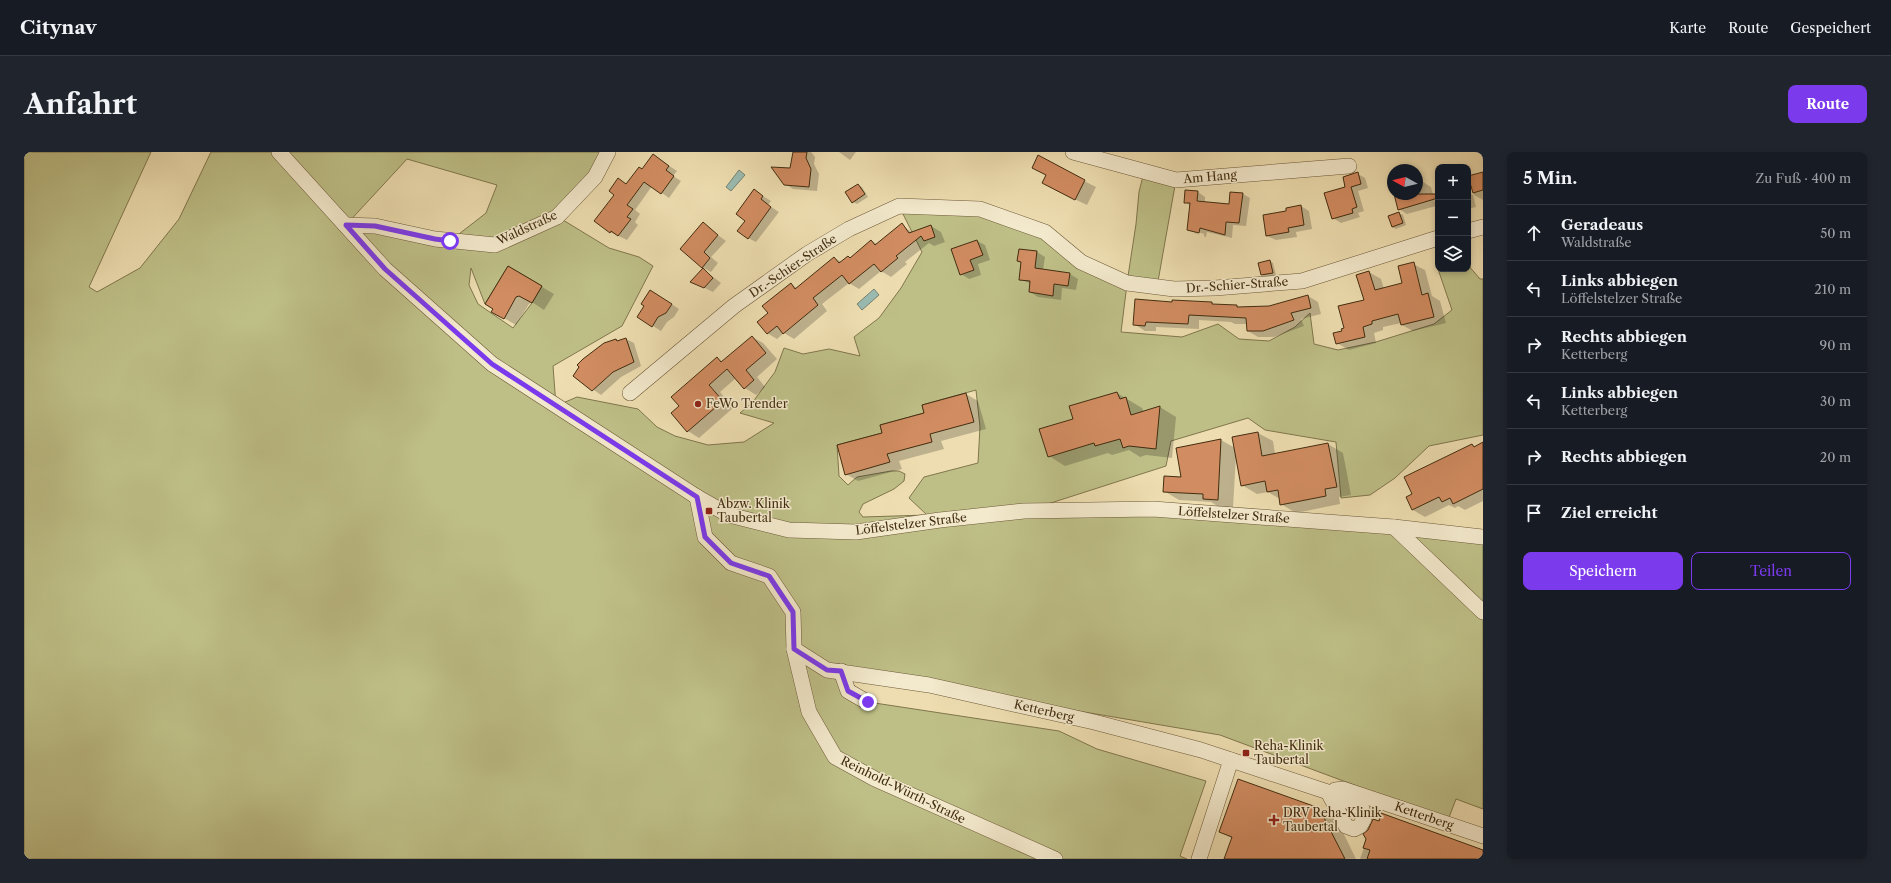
<!DOCTYPE html>
<html lang="de">
<head>
<meta charset="utf-8">
<style>
	body { margin:0; font-family:"Libre Caslon Text",serif; background:#20242c; color:#f1f3f6 }
	.controls { position:absolute; right:12px; top:12px; display:grid; overflow:hidden; border-radius:8px; box-shadow:0 2px 6px #0003 }
	.controls button { width:36px; height:36px; display:grid; place-items:center; padding:0; border:0; border-bottom:1px solid #363941; background:#171b24; color:#f1f3f6; font:20px sans-serif }
	.compass { position:absolute; left:1363px; top:12px; width:36px; height:36px; border-radius:50%; background:#171b24; box-shadow:0 2px 6px #0003; rotate:278deg }
	.stop { position:absolute; width:12px; height:12px; margin:-9px; border:3px solid #7c3aed; border-radius:50%; background:#fff }
	.stop.end { background:#7c3aed; border-color:#fff; box-shadow:0 1px 4px #0008 }
	.list { margin:0; padding:0; list-style:none }
	h2 { display:flex; justify-content:space-between; align-items:center; height:52px; margin:0; padding:0 16px; font-size:17px }
	h2 small { font-size:13px; font-weight:400; color:#9ea1a6 }
	.list li { display:grid; grid-template-columns:26px 1fr auto; gap:12px; align-items:center; box-sizing:border-box; height:56px; padding:0 16px; border-top:1px solid #363941 }
	.list b { display:block; font-size:15px; white-space:nowrap }
	.list p { margin:0; font-size:13px; white-space:nowrap; color:#9ea1a6 }
	.list em { font-size:13px; font-style:normal; color:#9ea1a6 }
	.actions { display:flex; gap:8px; padding:12px 16px }
	.actions a { flex:1; padding:9px 0; border:1px solid #7c3aed; border-radius:8px; text-align:center; font-size:14px; color:#7c3aed }
	.actions .main { background:#7c3aed; color:#fff }
	.icon { flex:none; width:22px; height:22px; fill:none; stroke:currentColor; stroke-width:2; stroke-linecap:round; stroke-linejoin:round }
	.map { position:relative; flex:none; width:1459px; height:707px; overflow:hidden; border-radius:8px }
	header { display:flex; align-items:center; gap:24px; box-sizing:border-box; height:56px; padding:0 20px; background:#171b24; border-bottom:1px solid #363941 }
	header strong { font-size:19px }
	nav { display:flex; gap:22px; margin-inline-start:auto; font-size:14px }
	.intro { display:flex; align-items:center; justify-content:space-between; box-sizing:border-box; height:96px; padding:0 24px }
	h1 { margin:0; font-size:28px }
	.button { padding:10px 18px; border-radius:8px; background:#7c3aed; color:#fff; font-size:14px; font-weight:700 }
	main { display:flex; gap:24px; padding:0 24px }
	aside { flex:1; background:#171b24; border-radius:8px; box-shadow:0 2px 6px #0003 }
	.map>svg:first-child { display:block }
	.green { fill:#bebf87; stroke:#80764c; fill-rule:evenodd }
	.water { fill:#9abbb1; stroke:#778271 }
	.shadow { fill:#0003; fill-rule:evenodd }
	.building { fill:#d18c61; stroke:#422d10 }
	.lines { fill:none; stroke-linecap:round; stroke-linejoin:round }
	.minor-casing { stroke:#6d5938; stroke-width:16 }
	.minor { stroke:#f3e9cc; stroke-width:15 }
	.route { stroke:#7c3aed; stroke-width:5 }
	.poi-dot { fill:#8f2418; stroke:#f3e9cc; stroke-width:1.5 }
	.labels { text-anchor:middle; stroke-width:3; stroke-linejoin:round; paint-order:stroke }
	.street-label { font-size:12px; fill:#422d10; stroke:#f3e9cc }
	.poi-label { font-size:12px; fill:#422d10; stroke:#f3e9cc; text-anchor:start }
</style>
</head>
<body>
<header>
<strong>Citynav</strong>
<nav><a>Karte</a><a>Route</a><a>Gespeichert</a></nav>
</header>
<div class="intro"><h1>Anfahrt</h1><a class="button">Route</a></div>
<main>
<div class="map">
<svg width="1459" height="707" viewBox="0 0 1459 707">
	<rect width="100%" height="100%" fill="#edddb0"/>
	<filter id="stains"><feTurbulence type="fractalNoise" baseFrequency=".005" numOctaves="4"/><feColorMatrix values="0 0 0 0 .2 0 0 0 0 .09 0 0 0 0 .02 0 0 0 .5 -.17"/></filter>
	<radialGradient id="worn" r=".72"><stop offset=".6" stop-color="#630" stop-opacity="0"/><stop offset="1" stop-color="#630" stop-opacity=".3"/></radialGradient>
	<path class="green" d="M0 0H127L65 135 73 140 116 116 155 67 187 0H584L534 65 585 96 615 105 629 114 598 174 529 214 532 254 553 245 614 257 633 275 651 284 684 293 720 290 750 271 716 261 728 251 751 220 760 196 779 202 805 197 836 204 830 185 855 166 877 136 898 100 875 54 956 57 1021 80 1103 131 1112 72 1115 40 1120 20 1152 28 1133 135 1103 132 1097 180 1158 185 1194 172 1215 187 1245 189 1271 175 1286 161 1290 192 1314 198 1352 190 1410 172 1428 158 1414 117H1444V113L1456 127H1459V283L1405 294 1371 326 1346 343 1317 346 1312 290 1241 278 1224 266 1147 289 1142 314 1002 359 1129 357 1459 385V657L1432 647 1424 668 1196 583 818 519 844 550 1035 579 1073 597 1182 629 1156 704 1163 707H0ZM383 7 473 33 462 61 426 89 322 73ZM484 114 518 134 508 151 489 176 454 152 445 133 447 116 461 152ZM952 238 956 275 954 311 900 325 885 346 903 363 839 365 835 360 839 352 870 337 880 329 881 322 875 319H867L833 325 824 333 815 324 813 293 858 281 856 273 900 261 898 253Z"/>
	<g class="water">
		<polygon points="715,18 721,23 707,39 702,35"/>
		<polygon points="850,137 855,143 838,158 833,152"/>
	</g>
	<g class="shadow">
		<polygon points="770,0 787,0 791,5 790,12 795,22 793,39 769,37 761,32 767,17"/>
		<polygon points="815,0 832,0 826,8"/>
		<polygon points="629,3 653,19 649,24 657,29 645,46 628,34 611,58 616,62 611,70 614,73 603,88 586,80 595,27 603,33 619,18"/>
		<polygon points="1459,21 1459,48 1450,43 1445,25"/>
		<polygon points="1334,22 1341,26 1344,36 1334,39 1340,59 1334,61 1336,65 1317,71 1309,66 1323,35"/>
		<polygon points="1060,29 1072,35 1063,53 1031,38"/>
		<polygon points="1399,30 1407,35 1412,54 1383,62 1375,57 1371,42 1393,42 1393,32"/>
		<polygon points="834,33 838,35 844,45 833,52 829,50"/>
		<polygon points="731,39 747,49 744,53 755,60 732,90 724,86"/>
		<path d="M1162 39 1174 40 1181 45V51L1206 54 1207 41 1219 42 1226 46 1222 74 1209 73 1208 86 1183 80 1182 85 1164 78 1167 54 1161 50ZM1170 79 1180 82V84L1170 81Z"/>
		<polygon points="1444,41 1449,43 1452,55 1444,57"/>
		<polygon points="1277,54 1285,59 1288,77 1272,80 1273,85 1252,88 1243,84 1264,60"/>
		<polygon points="1375,61 1379,63 1382,73 1372,77 1368,75"/>
		<polygon points="679,72 702,89 687,105 694,111 687,120 678,115"/>
		<polygon points="878,73 889,81 907,74 917,80 921,90 910,94 905,91 881,110 883,112 867,125 857,119 835,137 825,131 798,152 803,159 770,187 760,181 753,187 743,181 745,161 767,132 773,136 810,106 818,110 826,106 848,89 853,92"/>
		<polygon points="953,89 961,93 966,108 954,112 957,123 945,127 937,122"/>
		<polygon points="996,98 1013,100 1021,105 1019,118 1046,122 1054,127 1052,138 1038,136 1037,148 1014,145 1006,140 1007,132 996,127 998,111 994,109"/>
		<polygon points="1246,109 1249,111 1252,123 1242,125 1238,123"/>
		<polygon points="1389,112 1401,118 1408,144 1416,149 1422,171 1389,179 1378,173 1377,171 1359,175 1359,178 1350,181 1352,191 1325,198 1313,191 1319,179 1341,148 1333,124 1345,120 1357,127 1360,137 1380,132"/>
		<polygon points="484,115 530,142 520,158 508,150 505,152 492,173 469,160"/>
		<polygon points="679,117 697,131 689,140 668,130"/>
		<polygon points="635,144 655,157 650,165 643,170 637,179 629,174"/>
		<polygon points="1284,144 1294,150 1297,162 1277,167 1280,174 1250,185 1234,185 1224,179 1224,172 1211,172 1207,170 1175,168 1175,177 1132,175 1132,179 1121,179 1110,172 1149,151 1188,151 1191,153 1212,154 1216,156 1246,155"/>
		<polygon points="728,185 739,191 753,207 733,225 741,235 732,243 721,236 712,226 696,240 709,256 675,286 664,279 656,254 693,206 699,210"/>
		<polygon points="602,187 610,191 617,214 597,225 577,243 550,224 592,188 595,190"/>
		<polygon points="1093,241 1118,256 1120,260 1136,255 1152,265 1148,306 1122,303 1116,305 1105,298 1088,303 1084,301 1041,314 1025,304 1050,268"/>
		<polygon points="942,242 954,249 962,277 917,289 920,297 875,309 878,317 834,329 822,322 859,282"/>
		<polygon points="1234,281 1249,289 1251,302 1304,292 1319,301 1327,343 1315,345 1316,352 1272,361 1257,352 1256,347 1244,340 1233,342 1218,333 1212,304 1209,356 1195,355 1187,350 1155,348 1140,339 1159,326 1153,296 1197,288 1211,296"/>
		<polygon points="1459,291 1459,349 1441,358 1434,354 1431,356 1425,353 1401,365 1389,358 1383,346 1389,343 1448,293 1452,295"/>
		<polygon points="1295,656 1312,666 1332,707 1202,707 1209,687 1196,680"/>
		<polygon points="1343,687 1459,699 1459,707 1336,707"/>
	</g>
	<g class="building">
		<polygon points="769,0 783,0 782,6 787,17 785,35 760,33 747,15 766,16"/>
		<polygon points="629,2 645,14 642,18 650,24 637,42 620,30 603,53 609,57 603,65 607,67 594,84 587,79 586,81 570,69 590,43 585,39 594,26 602,32 615,15 618,17"/>
		<polygon points="1014,3 1061,28 1051,48 1018,31 1022,23 1008,16"/>
		<polygon points="1334,20 1337,32 1327,35 1333,55 1328,57 1329,61 1308,67 1300,41 1321,35 1319,25"/>
		<polygon points="1459,20 1459,38 1449,41 1444,24"/>
		<polygon points="834,32 841,42 828,51 821,40"/>
		<polygon points="730,37 739,44 737,47 747,55 724,87 713,79 721,69 712,62"/>
		<polygon points="1161,38 1174,39 1173,49 1205,52 1206,40 1219,41 1215,71 1202,70 1201,83 1176,76 1175,81 1163,78 1166,51 1160,51"/>
		<polygon points="1370,42 1414,42 1414,46 1374,58"/>
		<polygon points="1277,53 1280,73 1264,76 1265,80 1242,84 1239,63 1262,59 1262,56"/>
		<polygon points="1375,60 1379,71 1368,75 1364,64"/>
		<polygon points="679,70 694,83 680,100 686,106 678,116 656,97"/>
		<polygon points="878,71 885,81 907,73 911,85 900,89 897,84 872,104 874,106 857,120 850,112 825,132 818,123 789,146 794,153 759,182 753,174 743,182 733,170 744,161 738,154 767,131 771,137 810,105 815,111 824,104 826,106 847,88 851,93"/>
		<polygon points="953,88 959,103 946,108 950,118 936,123 927,97"/>
		<polygon points="995,97 1013,99 1011,116 1046,121 1044,134 1030,132 1029,144 1005,140 1006,129 995,128 997,110 993,109"/>
		<polygon points="1246,108 1249,121 1237,123 1234,111"/>
		<polygon points="1390,110 1398,143 1404,141 1410,165 1377,173 1374,162 1348,169 1348,172 1339,175 1341,185 1312,192 1309,181 1318,179 1317,177 1320,176 1314,154 1340,148 1332,123 1345,119 1351,138 1378,131 1374,114"/>
		<polygon points="484,114 518,134 508,151 495,144 492,145 480,167 467,160 469,157 461,152"/>
		<polygon points="679,116 689,126 680,136 666,130"/>
		<polygon points="626,138 648,152 642,161 634,165 628,175 613,165 620,154 617,152"/>
		<polygon points="1284,143 1287,156 1267,161 1270,168 1239,179 1223,179 1222,166 1165,163 1164,172 1122,170 1121,174 1109,173 1111,147 1148,150 1148,148 1188,150 1188,152 1213,153 1213,155 1245,154"/>
		<polygon points="728,184 742,201 722,218 730,228 720,237 703,217 685,233 699,249 663,280 647,261 655,254 647,245 693,205 697,210"/>
		<polygon points="602,186 610,210 589,220 568,239 549,224 555,215 553,213 559,207 580,191 592,187 593,189"/>
		<polygon points="1093,240 1096,247 1102,245 1107,263 1136,254 1132,297 1105,294 1099,296 1096,287 1071,294 1070,291 1024,305 1015,277 1049,267 1045,254"/>
		<polygon points="942,241 950,270 906,282 908,290 863,302 866,310 821,323 813,293 858,281 856,273 900,261 898,253"/>
		<polygon points="1234,280 1238,304 1304,291 1313,335 1301,337 1302,344 1256,353 1254,338 1243,340 1241,329 1217,334 1208,285"/>
		<polygon points="1197,287 1194,348 1179,347 1179,342 1139,340 1140,324 1157,325 1152,296"/>
		<polygon points="1459,290 1459,337 1429,352 1426,346 1418,350 1415,345 1388,358 1382,345 1388,342 1380,325 1448,292 1450,295"/>
		<polygon points="1214,627 1295,656 1321,707 1200,707 1208,685 1195,680"/>
		<polygon points="1357,661 1459,698 1459,707 1343,707 1346,698 1339,696 1342,687 1339,682 1344,678 1349,667 1355,669"/>
	</g>
	<g class="lines">
		<g class="minor-casing">
			<g id="minor">
				<polyline points="255,0 361,117 468,212 673,345 705,363 765,378 832,380 916,368 1000,359 1129,357 1370,375 1459,385"/>
				<polyline points="1049,0 1152,28 1325,14"/>
				<polyline points="321,73 351,74 411,87 471,93 533,65 571,25 584,0"/>
				<polyline points="1444,79 1459,75"/>
				<polyline points="606,241 710,154 783,102 825,77 875,54 956,57 1021,80 1057,110 1103,131 1150,137 1191,136 1278,129 1414,86"/>
				<polyline points="673,345 681,385 707,411 745,424 769,460 770,497 803,518 905,533 1070,570 1177,598 1304,640 1322,648 1338,657 1340,667 1336,674 1330,677 1322,674 1304,640"/>
				<polyline points="1370,375 1459,460"/>
				<polyline points="770,497 785,560 811,605 851,627 1031,707"/>
				<polyline points="817,519 824,539 843,550"/>
				<polyline points="1311,638 1319,637 1459,684"/>
				<polyline points="1175,707 1207,608"/>
			</g>
		</g>
		<use href="#minor" class="minor"/>
	</g>
	<g class="lines">
		<polyline class="route" points="426,89 411,87 351,74 322,73 361,117 468,212 673,345 681,385 707,411 745,424 769,460 770,497 803,518 817,519 824,539 844,550"/>
	</g>
	<g class="poi-dot">
		<circle cx="674" cy="252" r="4"/>
		<rect x="681" y="355" width="8" height="8" rx="2"/>
		<rect x="1218" y="597" width="8" height="8" rx="2"/>
		<path d="M1248 662h4v4h4v4h-4v4h-4v-4h-4v-4h4z"/>
	</g>
	<g class="labels">
		<g class="street-label">
			<text transform="translate(1186 25) rotate(-5)" y="4">Am Hang</text>
			<text transform="translate(503 76) rotate(-25)" y="4">Waldstraße</text>
			<text transform="translate(769 114) rotate(-34)" y="4">Dr.-Schier-Straße</text>
			<text transform="translate(1213 133) rotate(-4)" y="4">Dr.-Schier-Straße</text>
			<text transform="translate(1210 363) rotate(4)" y="4">Löffelstelzer Straße</text>
			<text transform="translate(887 372) rotate(-7)" y="4">Löffelstelzer Straße</text>
			<text transform="translate(1020 559) rotate(13)" y="4">Ketterberg</text>
			<text transform="translate(879 638) rotate(26)" y="4">Reinhold-Würth-Straße</text>
			<text transform="translate(1400 664) rotate(19)" y="4">Ketterberg</text>
		</g>
		<g class="poi-label">
			<text x="682" y="256">FeWo Trender</text>
			<text x="693" y="356">Abzw. Klinik<tspan x="693" dy="14">Taubertal</tspan></text>
			<text x="1230" y="598">Reha-Klinik<tspan x="1230" dy="14">Taubertal</tspan></text>
			<text x="1259" y="665">DRV Reha-Klinik<tspan x="1259" dy="14">Taubertal</tspan></text>
		</g>
	</g>
	<rect width="100%" height="100%" filter="url(#stains)"/>
	<rect width="100%" height="100%" fill="url(#worn)"/>
</svg>
<div class="controls">
<button>+</button>
<button>−</button>
<button><svg class="icon" aria-label="layers" viewBox="0 0 24 24"><path d="M12 4l9 5-9 5-9-5zM3 14l9 5 9-5"/></svg></button>
</div>
<svg class="compass" viewBox="-18 -18 36 36"><path d="M0-13l5 13h-10z" fill="#e53935"/><path d="M0 13l5-13h-10z" fill="#9ea1a6"/></svg>
<div class="stop" style="left:426px;top:89px"></div>
<div class="stop end" style="left:844px;top:550px"></div>
</div>
<aside>
<h2>5 Min.<small>Zu Fuß · 400 m</small></h2>
<ul class="list">
<li><svg class="icon" aria-label="ahead" viewBox="0 0 24 24"><path d="M12 20V5M6 11l6-6 6 6"/></svg><div><b>Geradeaus</b><p>Waldstraße</p></div><em>50 m</em></li>
<li><svg class="icon" aria-label="left" viewBox="0 0 24 24"><path d="M17 20v-9H6M10 6l-5 5 5 5"/></svg><div><b>Links abbiegen</b><p>Löffelstelzer Straße</p></div><em>210 m</em></li>
<li><svg class="icon" aria-label="right" viewBox="0 0 24 24"><path d="M7 20v-9h11M14 6l5 5-5 5"/></svg><div><b>Rechts abbiegen</b><p>Ketterberg</p></div><em>90 m</em></li>
<li><svg class="icon" aria-label="left" viewBox="0 0 24 24"><path d="M17 20v-9H6M10 6l-5 5 5 5"/></svg><div><b>Links abbiegen</b><p>Ketterberg</p></div><em>30 m</em></li>
<li><svg class="icon" aria-label="right" viewBox="0 0 24 24"><path d="M7 20v-9h11M14 6l5 5-5 5"/></svg><div><b>Rechts abbiegen</b></div><em>20 m</em></li>
<li><svg class="icon" aria-label="arrive" viewBox="0 0 24 24"><path d="M6 21V4h12l-3 4 3 4H6"/></svg><div><b>Ziel erreicht</b></div></li>
</ul>
<div class="actions"><a class="main">Speichern</a><a>Teilen</a></div>
</aside>
</main>
</body>
</html>
